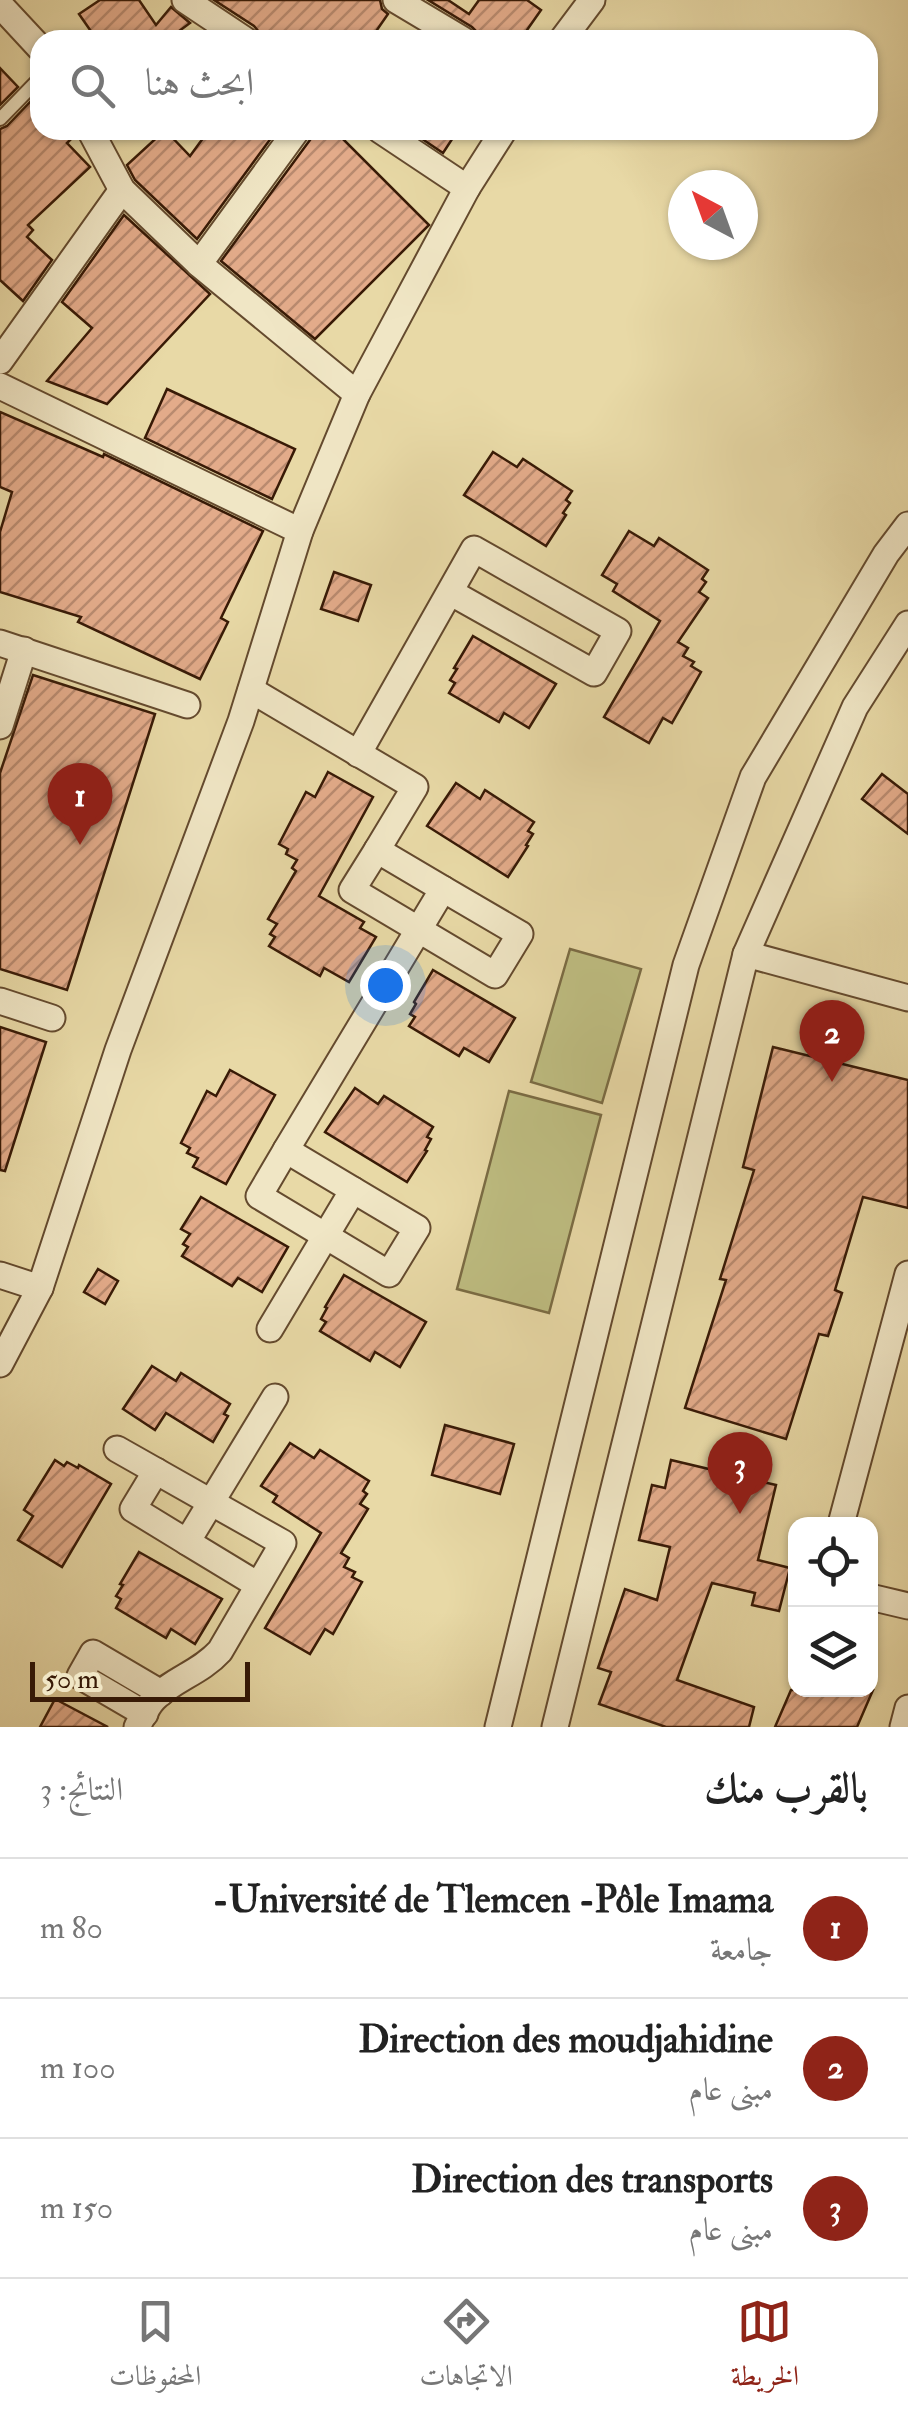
<!DOCTYPE html>
<html lang="ar">
<head>
<meta charset="utf-8">
<style>
	body { margin:0; font-family:"IM FELL Double Pica",Amiri,serif; background:#f6f6f6; color:#222; direction:rtl }
	.controls { position:absolute; right:30px; bottom:30px; display:grid; overflow:hidden; border-radius:20px; box-shadow:0 2px 8px #0004 }
	.controls button { width:90px; height:90px; display:grid; place-items:center; padding:0; border:0; border-bottom:2px solid #e0e0e0; background:#fff; color:#222; font:50px sans-serif }
	.compass { position:absolute; left:668px; top:170px; width:90px; height:90px; border-radius:50%; background:#fff; box-shadow:0 2px 8px #0004; rotate:319deg }
	.scale { position:absolute; left:30px; bottom:25px; width:220px; box-sizing:border-box; padding-left:10px; border:5px solid #381a06; border-top:0; font-size:28px; line-height:35px; white-space:nowrap; color:#381a06; -webkit-text-stroke:8px #f0e6c5; paint-order:stroke }
	.you { position:absolute; left:385px; top:985px; width:35px; height:35px; margin:-25px; border:8px solid #fff; border-radius:50%; background:#1a73e8; box-shadow:0 0 0 15px #1a73e833 }
	.badge { display:grid; place-items:center; width:65px; height:65px; border-radius:50%; background:#8f2418; color:#fff; font-size:32px; font-weight:700 }
	.pin { position:absolute; translate:-50% -82px; filter:drop-shadow(0 2px 5px #0008) }
	.pin::after { content:''; position:absolute; top:52px; width:35px; height:30px; background:inherit; clip-path:polygon(0 0,100% 0,50% 100%) }
	.list { margin:0; padding:0; list-style:none }
	h2 { display:flex; justify-content:space-between; align-items:center; height:130px; margin:0; padding:0 40px; font-size:42px }
	h2 small { font-size:32px; font-weight:400; color:#767676 }
	.list li { display:grid; grid-template-columns:65px 1fr auto; gap:30px; align-items:center; box-sizing:border-box; height:140px; padding:0 40px; border-top:2px solid #e0e0e0 }
	.list b { display:block; font-size:38px; white-space:nowrap }
	.list p { margin:0; font-size:32px; white-space:nowrap; color:#767676 }
	.list em { font-size:32px; font-style:normal; color:#767676 }
	.icon { flex:none; width:55px; height:55px; fill:none; stroke:currentColor; stroke-width:2; stroke-linecap:round; stroke-linejoin:round }
	.map { position:relative; flex:none; width:908px; height:1727px; overflow:hidden; direction:ltr }
	.search { position:absolute; background:#fff; box-shadow:0 2px 8px #0004; left:30px; right:30px; top:30px; height:110px; display:flex; align-items:center; gap:25px; box-sizing:border-box; padding:0 35px; border-radius:30px; color:#767676; font-size:38px }
	.sheet { height:550px; background:#fff }
	nav { display:flex; justify-content:space-around; align-items:center; box-sizing:border-box; height:140px; border-top:2px solid #e0e0e0; background:#fff; font-size:28px; color:#767676 }
	nav a { display:grid; justify-items:center; gap:5px }
	nav .on { color:#8f2418 }
	.map>svg:first-child { display:block }
	.grass { fill:#bebd81; stroke:#7b6c44; stroke-width:2.5 }
	.building { fill:url(#building-hatch); stroke:#381a06; stroke-width:2.5 }
	.lines { fill:none; stroke-linecap:round; stroke-linejoin:round }
	.lane-casing { stroke:#644a2e; stroke-width:16 }
	.street-casing { stroke:#644a2e; stroke-width:29 }
	.lane { stroke:#f0e6c5; stroke-width:12 }
	.street { stroke:#f0e6c5; stroke-width:25 }
</style>
</head>
<body>
<div class="map">
<svg width="908" height="1727" viewBox="0 0 908 1727">
	<defs>
		<pattern id="building-hatch" width="6" height="6" patternUnits="userSpaceOnUse" patternTransform="scale(2.5)"><rect width="6" height="6" fill="#e3ab8a"/><path d="M-1 1l2-2M0 6l6-6M5 7l2-2" fill="none" stroke="#b98a6f"/></pattern>
	</defs>
	<rect width="100%" height="100%" fill="#e8d9a6"/>
	<filter id="stains"><feTurbulence type="fractalNoise" baseFrequency=".002" numOctaves="4"/><feColorMatrix values="0 0 0 0 .2 0 0 0 0 .09 0 0 0 0 .02 0 0 0 .5 -.17"/></filter>
	<radialGradient id="worn" r=".72"><stop offset=".6" stop-color="#630" stop-opacity="0"/><stop offset="1" stop-color="#630" stop-opacity=".3"/></radialGradient>
	<g class="grass">
		<polygon points="570,949 641,969 602,1103 531,1082"/>
		<polygon points="509,1091 601,1115 549,1313 457,1289"/>
	</g>
	<g class="building">
		<polygon points="100,0 139,0 156,25 171,7 190,23 167,40 97,40 79,14"/>
		<polygon points="214,0 380,0 382,9 388,14 370,40 261,40 259,32 254,26"/>
		<polygon points="428,0 448,0 469,14 479,0 527,0 541,10 520,40 479,40 478,33 472,27"/>
		<polygon points="0,68 18,87 0,105"/>
		<polygon points="31,101 40,111 40,130 74,130 75,135 67,143 90,167 28,225 33,230 27,237 52,260 23,301 0,280 0,129 7,126"/>
		<polygon points="165,130 190,156 209,130 277,130 197,239 135,180 127,165"/>
		<polygon points="313,130 334,130 429,225 315,339 221,261 310,140"/>
		<polygon points="409,130 458,130 443,153"/>
		<polygon points="124,215 210,294 107,404 47,381 92,328 62,302"/>
		<polygon points="167,389 295,449 272,499 145,438"/>
		<polygon points="0,412 103,457 104,454 263,531 221,618 228,622 200,679 78,622 81,617 0,592 0,532 12,492 0,487"/>
		<polygon points="493,452 517,467 523,459 572,491 566,500 570,503 563,513 566,515 546,546 464,495"/>
		<polygon points="629,531 654,546 659,538 708,570 702,579 706,582 699,592 708,598 678,642 688,648 683,656 694,662 691,666 701,672 672,723 663,718 649,743 604,717 660,621 613,591 617,584 602,575"/>
		<polygon points="334,572 371,585 358,621 321,609"/>
		<polygon points="473,636 556,684 529,728 504,713 499,722 449,693 455,683 450,680 457,669 454,668"/>
		<polygon points="33,675 155,714 67,990 0,969 0,773"/>
		<polygon points="328,772 373,797 319,896 364,922 360,928 376,937 349,982 324,968 320,976 269,946 275,937 270,934 277,924 268,919 296,871 292,868 297,860 286,854 288,849 279,844 306,792 315,797"/>
		<polygon points="882,774 908,794 908,834 862,799"/>
		<polygon points="456,783 480,799 485,790 534,822 528,831 533,834 526,845 528,846 508,877 427,826"/>
		<polygon points="433,970 515,1018 489,1062 464,1048 459,1056 409,1026 415,1017 410,1014 416,1004 414,1002"/>
		<polygon points="0,1027 46,1042 5,1171 0,1170"/>
		<polygon points="773,1047 908,1080 908,1208 863,1197 835,1290 842,1293 828,1336 819,1334 786,1439 685,1408 726,1280 720,1279 754,1170 743,1167"/>
		<polygon points="230,1070 275,1095 226,1184 193,1167 198,1158 187,1153 190,1148 181,1143 207,1091 216,1096"/>
		<polygon points="355,1088 378,1104 384,1096 433,1127 427,1137 431,1139 425,1150 427,1151 407,1182 325,1132"/>
		<polygon points="201,1197 288,1247 262,1292 238,1278 232,1286 182,1256 188,1247 183,1244 190,1234 181,1229"/>
		<polygon points="98,1269 118,1281 105,1304 84,1292"/>
		<polygon points="344,1275 426,1322 400,1367 375,1352 370,1361 320,1331 326,1322 321,1319 327,1308 325,1307"/>
		<polygon points="152,1366 176,1381 181,1373 230,1404 224,1414 228,1416 213,1442 166,1413 155,1430 123,1409"/>
		<polygon points="445,1425 514,1444 500,1494 432,1475"/>
		<polygon points="290,1443 314,1458 320,1450 369,1481 363,1491 367,1494 360,1504 368,1509 341,1553 349,1558 344,1567 355,1572 352,1577 362,1582 333,1634 325,1629 310,1654 265,1628 321,1533 273,1502 277,1496 261,1486"/>
		<polygon points="55,1460 64,1466 67,1462 78,1468 79,1465 111,1484 62,1567 18,1540 33,1516 24,1510"/>
		<polygon points="671,1460 776,1485 758,1560 790,1568 779,1611 752,1605 755,1593 712,1583 677,1680 754,1707 749,1727 666,1727 599,1704 611,1672 598,1668 625,1589 657,1600 670,1547 639,1540 652,1485 665,1488"/>
		<polygon points="139,1552 222,1599 195,1644 171,1629 166,1638 116,1608 121,1599 116,1596 123,1585 120,1584"/>
		<polygon points="791,1690 873,1690 857,1727 775,1727"/>
		<polygon points="55,1699 108,1727 40,1727"/>
	</g>
	<g class="lines">
		<g class="lane-casing">
			<polyline id="lane" points="0,119 40,78"/>
		</g>
		<g class="street-casing">
			<g id="street">
				<polyline points="185,0 245,40"/>
				<polyline points="396,0 463,40"/>
				<polyline points="0,5 40,48"/>
				<polyline points="562,40 592,0"/>
				<polyline points="90,130 122,190 199,264 357,394"/>
				<polyline points="380,130 467,188"/>
				<polyline points="199,264 297,130"/>
				<polyline points="0,361 122,190"/>
				<polyline points="0,386 300,531"/>
				<polyline points="0,643 187,705"/>
				<polyline points="251,690 415,787 377,850 443,889 286,1150 353,1190 270,1329"/>
				<polyline points="0,726 24,650"/>
				<polyline points="358,754 474,549 618,631 594,673 450,592"/>
				<polyline points="377,850 352,890 495,975 520,934 443,889"/>
				<polyline points="746,954 908,998"/>
				<polyline points="0,1001 52,1018"/>
				<polyline points="286,1150 259,1196 389,1274 417,1228 353,1190"/>
				<polyline points="0,1275 40,1288"/>
				<polyline points="0,1364 40,1288 118,1050 241,721 300,531 357,394 467,188 504,130"/>
				<path d="M117 1449 283 1543 220 1651C200 1673 173 1679 154 1699 147 1706 142 1718 137 1727"/>
				<polyline points="156,1471 133,1509 187,1542 275,1397"/>
				<polyline points="841,1524 908,1274"/>
				<polyline points="187,1542 258,1585"/>
				<polyline points="870,1597 908,1606"/>
				<polyline points="145,1714 80,1676 93,1653 161,1693"/>
				<polyline points="498,1727 686,965 753,777 886,554 908,525"/>
				<polyline points="555,1727 746,954 855,707 908,624"/>
				<polyline points="903,1727 908,1708"/>
			</g>
		</g>
		<use href="#lane" class="lane"/>
		<use href="#street" class="street"/>
	</g>
	<rect width="100%" height="100%" filter="url(#stains)"/>
	<rect width="100%" height="100%" fill="url(#worn)"/>
</svg>
<div class="controls">
<button><svg class="icon" aria-label="locate" viewBox="0 0 24 24"><circle cx="12" cy="12" r="6"/><path d="M12 2v4M12 18v4M2 12h4M18 12h4"/></svg></button>
<button><svg class="icon" aria-label="layers" viewBox="0 0 24 24"><path d="M12 4l9 5-9 5-9-5zM3 14l9 5 9-5"/></svg></button>
</div>
<svg class="compass" viewBox="-18 -18 36 36"><path d="M0-13l5 13h-10z" fill="#e53935"/><path d="M0 13l5-13h-10z" fill="#767676"/></svg>
<div class="scale">50 m</div>
<div class="you"></div>
<div class="pin badge" style="left:80px;top:845px">1</div>
<div class="pin badge" style="left:832px;top:1082px">2</div>
<div class="pin badge" style="left:740px;top:1514px">3</div>
<div class="search"><svg class="icon" aria-label="search" viewBox="0 0 24 24"><circle cx="10" cy="10" r="6"/><path d="M15 15l6 6"/></svg>ابحث هنا</div>
</div>
<section class="sheet">
<h2>بالقرب منك<small>النتائج: 3</small></h2>
<ul class="list">
<li><span class="badge">1</span><div><b>Université de Tlemcen -Pôle Imama-</b><p>جامعة</p></div><em>80 m</em></li>
<li><span class="badge">2</span><div><b>Direction des moudjahidine</b><p>مبنى عام</p></div><em>100 m</em></li>
<li><span class="badge">3</span><div><b>Direction des transports</b><p>مبنى عام</p></div><em>150 m</em></li>
</ul>
</section>
<nav>
<a class="on"><svg class="icon" aria-label="map" viewBox="0 0 24 24"><path d="M3 6l6-2 6 2 6-2v14l-6 2-6-2-6 2zM9 4v14M15 6v14"/></svg>الخريطة</a>
<a><svg class="icon" aria-label="directions" viewBox="0 0 24 24"><path d="M12 3l9 9-9 9-9-9zM9 14v-3h6M13 9l2 2-2 2"/></svg>الاتجاهات</a>
<a><svg class="icon" aria-label="saved" viewBox="0 0 24 24"><path d="M7 4h10v16l-5-4-5 4z"/></svg>المحفوظات</a>
</nav>
</body>
</html>
